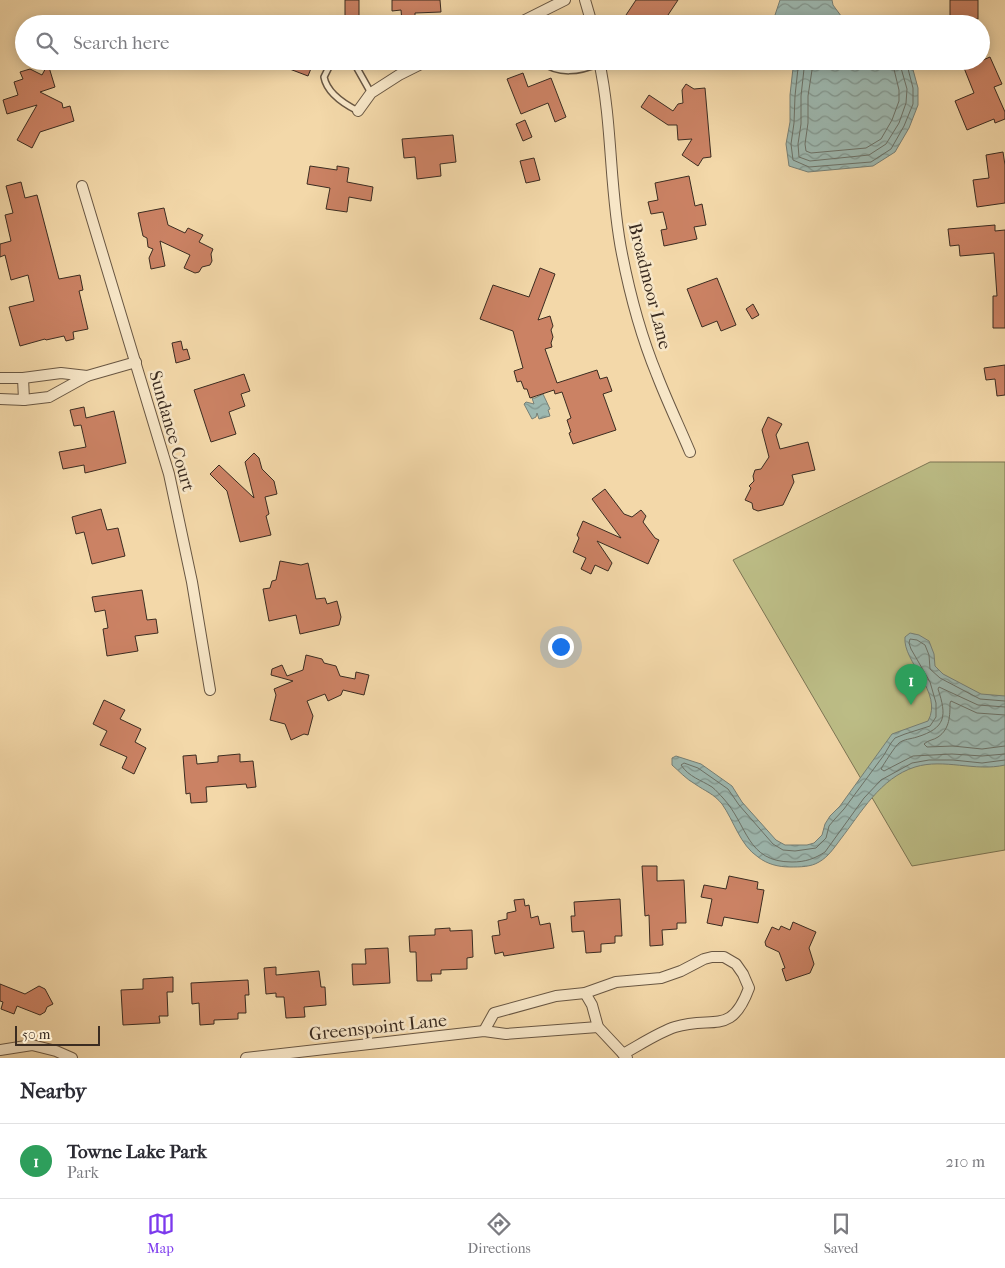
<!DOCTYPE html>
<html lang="en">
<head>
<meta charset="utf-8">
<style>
	body { margin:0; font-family:"IM FELL French Canon",serif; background:#f7f7f7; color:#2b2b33 }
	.scale { position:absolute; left:15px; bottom:12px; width:85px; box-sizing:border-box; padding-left:5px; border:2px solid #3b2c21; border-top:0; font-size:14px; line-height:18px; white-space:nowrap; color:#3b2c21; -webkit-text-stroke:4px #f7e6c7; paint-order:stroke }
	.you { position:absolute; left:560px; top:646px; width:18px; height:18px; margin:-12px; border:4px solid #fff; border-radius:50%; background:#1a73e8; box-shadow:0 0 0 8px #1a73e833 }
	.badge { display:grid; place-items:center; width:32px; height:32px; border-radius:50%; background:#7c3aed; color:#fff; font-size:16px; font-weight:700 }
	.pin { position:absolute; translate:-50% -41px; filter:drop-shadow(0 1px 2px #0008) }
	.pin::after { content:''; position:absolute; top:26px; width:18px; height:15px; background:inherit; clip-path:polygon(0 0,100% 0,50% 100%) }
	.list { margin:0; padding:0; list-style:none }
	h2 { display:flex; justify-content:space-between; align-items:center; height:65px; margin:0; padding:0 20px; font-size:21px }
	h2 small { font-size:16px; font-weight:400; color:#7c7c81 }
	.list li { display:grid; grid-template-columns:32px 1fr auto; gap:15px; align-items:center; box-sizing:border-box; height:75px; padding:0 20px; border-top:1px solid #e1e1e2 }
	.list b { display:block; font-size:19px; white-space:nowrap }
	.list p { margin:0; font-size:16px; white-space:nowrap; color:#7c7c81 }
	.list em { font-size:16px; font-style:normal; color:#7c7c81 }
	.icon { flex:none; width:28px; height:28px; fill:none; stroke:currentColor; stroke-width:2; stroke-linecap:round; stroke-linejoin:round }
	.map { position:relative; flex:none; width:1005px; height:1058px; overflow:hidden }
	.search { position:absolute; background:#fff; box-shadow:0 2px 12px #0003; left:15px; right:15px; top:15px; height:55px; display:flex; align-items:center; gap:12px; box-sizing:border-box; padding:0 18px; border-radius:28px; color:#7c7c81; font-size:19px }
	.sheet { height:140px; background:#fff }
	nav { display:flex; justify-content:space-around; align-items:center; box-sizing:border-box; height:70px; border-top:1px solid #e1e1e2; background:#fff; font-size:14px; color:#7c7c81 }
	nav a { display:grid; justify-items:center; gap:2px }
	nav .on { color:#7c3aed }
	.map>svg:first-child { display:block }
	.park { fill:#bdbe87; stroke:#7c7554 }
	.water { fill:url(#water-waves); stroke:#768077 }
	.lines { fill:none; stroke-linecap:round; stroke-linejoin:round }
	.shore { stroke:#6c7268; stroke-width:1 }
	.building { fill:#cb8264; stroke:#3b2c21 }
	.service-casing { stroke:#695743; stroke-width:8 }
	.minor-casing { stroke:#695743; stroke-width:12 }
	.service { stroke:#f7e6c7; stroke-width:5 }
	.minor { stroke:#f7e6c7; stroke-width:10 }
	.labels { text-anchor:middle; stroke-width:5; stroke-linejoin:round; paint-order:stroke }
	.street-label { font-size:18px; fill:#3b2c21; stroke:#f7e6c7 }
</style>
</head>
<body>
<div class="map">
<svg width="1005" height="1058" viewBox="0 0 1005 1058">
	<defs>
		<pattern id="water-waves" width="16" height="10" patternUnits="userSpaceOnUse" patternTransform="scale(1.25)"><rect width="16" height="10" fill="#9db8b0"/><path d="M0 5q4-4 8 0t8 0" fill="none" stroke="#81968f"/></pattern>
	</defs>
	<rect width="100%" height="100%" fill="#f3d8a9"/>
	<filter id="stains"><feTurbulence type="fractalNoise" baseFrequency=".004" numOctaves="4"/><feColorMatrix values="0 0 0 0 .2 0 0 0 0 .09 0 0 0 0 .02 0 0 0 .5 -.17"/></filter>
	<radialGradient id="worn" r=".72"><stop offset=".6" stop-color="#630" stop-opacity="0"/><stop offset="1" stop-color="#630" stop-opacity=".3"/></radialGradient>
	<polygon class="park" points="930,462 1005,462 1005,850 912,866 733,560"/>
	<g class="water">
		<polygon points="780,0 832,0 833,5 847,24 777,24 774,18"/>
		<polygon points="786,61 909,61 912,66 918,88 918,105 909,128 895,152 873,166 808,172 789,166 786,144 790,122 790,95 793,68"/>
		<polygon points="543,394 550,409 548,410 550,416 539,419 537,413 536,417 532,419 524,404 526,402 534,404 532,398 535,398"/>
		<path d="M910 633 919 635 929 641 934 654 935 666 943 674 981 694 1005 696V765C975 772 944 758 915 767 880 778 861 813 840 840 834 848 828 857 819 862 811 867 800 867 790 867 778 867 767 864 758 857 740 845 734 821 722 804 714 794 705 791 695 784 686 779 679 771 672 765V758L676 756 701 764 732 786 742 802 776 840 785 845H807L814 843 822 835 825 824 830 816 840 806 892 734 928 721C944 693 902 661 905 637Z"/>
	</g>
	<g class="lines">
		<g class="shore">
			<polyline points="794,61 798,68 795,96 794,123 791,144 793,160 809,167 871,162 891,149 904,126 913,104 913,88 906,61"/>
			<polyline points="802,61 804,69 801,96 801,124 798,144 799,157 810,161 869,155 886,144 899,123 906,103 907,89 899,61"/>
			<polyline points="810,61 812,70 808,96 808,123 805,144 806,151 811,153 866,148 881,139 892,120 899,101 899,90 892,61"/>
			<path d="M1005 701 980 699 940 678 930 669 929 655 925 645 917 640 910 639 909 643 911 649 930 682 936 703V717L930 726 905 734 895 738 891 743 884 755 844 809 834 820 829 826 826 838 816 848 795 851 783 850 773 844 739 805 728 789 698 768 684 763 681 765C689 777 701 780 712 787 716 790 720 795 723 798 748 825 746 862 792 862 805 862 814 859 825 852L864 798 881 780 912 763 929 760H953L982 763 1005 760"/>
			<path d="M1005 707 978 705 939 687 938 689C947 716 946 728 917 737 911 739 904 739 899 743 896 745 883 765 881 769L884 771 913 756 952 754 982 756 1005 754"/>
			<path d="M1005 715 977 713 951 701 950 703C950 715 950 729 938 737 934 740 928 740 924 744L927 747 953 746 982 749 1005 746"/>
		</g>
	</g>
	<g class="building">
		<rect x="345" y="0" width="14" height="24"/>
		<polygon points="392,0 440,0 441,12 415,13 415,21 402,22 401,10 392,11"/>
		<polygon points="636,0 678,0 662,24 627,24 626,15"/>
		<polygon points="950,0 978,0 978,19 966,19 966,24 950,24"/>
		<polygon points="990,57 1002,84 994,87 1005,112 1005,119 995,123 994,119 967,130 955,101 974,93 964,68"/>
		<polygon points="290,61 314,61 308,76 287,68"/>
		<polygon points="48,64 55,87 40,92 62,103 63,108 70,106 74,121 40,132 32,148 17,140 37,105 7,114 3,100 18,95 14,82 23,79 20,72 30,69 42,75"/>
		<polygon points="523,73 528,87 551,78 566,117 555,122 548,103 521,114 507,79"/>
		<polygon points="686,84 694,89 705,88 711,157 703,158 698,166 682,155 692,139 678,140 677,125 668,125 641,107 649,95 673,111 678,104 683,103 682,90"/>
		<polygon points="525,120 532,137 523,141 516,124"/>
		<polygon points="453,135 456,162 440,164 441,176 417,179 415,157 404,158 402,139"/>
		<polygon points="1003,152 1005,165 1005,203 977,207 973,180 989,178 986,155"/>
		<polygon points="534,158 540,180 526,183 520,161"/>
		<polygon points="310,166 337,170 337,166 349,168 347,182 373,187 371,201 349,197 347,212 326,209 330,188 307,184"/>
		<polygon points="689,176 695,206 702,204 706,225 694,227 697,239 664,246 661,230 667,229 663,212 651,214 648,202 658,200 655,183"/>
		<polygon points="21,182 25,198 37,195 59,279 80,275 83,290 79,291 88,329 73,332 74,339 66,341 64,336 46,340 45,339 20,346 9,307 34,301 28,275 11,280 5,255 0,257 0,244 11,241 5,215 13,213 6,186"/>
		<polygon points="164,208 168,225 185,233 188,228 203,235 199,242 213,249 211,254 212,261 210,265 202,267 199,272 195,273 184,268 190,255 160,241 165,266 151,269 149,258 153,249 148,247 147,238 143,236 138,213"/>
		<polygon points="995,225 995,231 1005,230 1005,328 993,328 993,296 997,296 994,253 960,256 959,245 950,246 948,229"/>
		<polygon points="540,268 555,274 538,320 550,316 553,326 551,330 553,337 551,343 552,347 545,349 557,383 597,370 600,379 607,377 612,391 603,394 616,430 573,444 569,433 571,432 567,420 571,418 562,392 555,394 554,390 530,398 527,389 524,389 521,381 517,382 514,371 523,368 513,331 480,319 493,285 529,297"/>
		<polygon points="717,278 736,325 721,331 717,321 702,327 687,289"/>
		<polygon points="753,304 759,315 752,319 746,309"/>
		<polygon points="181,341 183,350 187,349 190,359 176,363 172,343"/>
		<polygon points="1005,365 1005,395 997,396 995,379 986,380 984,368"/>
		<polygon points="244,374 250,391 241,394 245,406 229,412 236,434 211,442 194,390"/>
		<polygon points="84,407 86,418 114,411 126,463 85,473 84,465 63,469 59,452 86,447 81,425 74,426 70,410"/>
		<polygon points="768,417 782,424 776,435 780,449 808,442 815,470 792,475 794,482 783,505 758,511 753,509 752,503 745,500 751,488 749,486 754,481 753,476 755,470 761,469 769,457 762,430"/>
		<polygon points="254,453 259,458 262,469 274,481 277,494 265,497 269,514 266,516 271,535 240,542 227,491 210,474 219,465 254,498 245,462"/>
		<polygon points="605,489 624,514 632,517 641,510 646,516 643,522 655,538 659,540 648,564 597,541 612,563 608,571 595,565 591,574 581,569 586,558 573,552 579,538 577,535 583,521 621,538 592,499"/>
		<polygon points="101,509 107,530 118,528 125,556 92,564 84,532 76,534 72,517"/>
		<polygon points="280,561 301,565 308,563 316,599 325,598 327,604 337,601 341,617 339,625 300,634 296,615 269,621 263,589 270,588 272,581 276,580"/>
		<polygon points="142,590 147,620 156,619 158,633 135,636 138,651 107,656 103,629 108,628 105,610 95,612 92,597"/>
		<polygon points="306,655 322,659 324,663 336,666 340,676 355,679 356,672 369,675 364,695 343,690 341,695 328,701 325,694 307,701 313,716 308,735 304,734 291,740 285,724 270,720 276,695 274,689 293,681 271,675 272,669 282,665 287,676 303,670"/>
		<polygon points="104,700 125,710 120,719 141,729 135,742 146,748 134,774 122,768 127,757 100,745 107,731 93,724"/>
		<polygon points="240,754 240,762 253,761 256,787 247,788 246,784 206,787 207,802 191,803 190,793 186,794 183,756 196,755 197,764 218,762 218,756"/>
		<polygon points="642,866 657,866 657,881 684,880 686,923 677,923 677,929 662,930 663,945 650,946 649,915 645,916"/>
		<polygon points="729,876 758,882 757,889 764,890 758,923 724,917 722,926 707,923 712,899 701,897 704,885 726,889"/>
		<polygon points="524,899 525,906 529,905 531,918 538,916 540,925 550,923 554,948 504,956 503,952 495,954 492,936 500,935 498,921 507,919 507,913 516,911 514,900"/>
		<polygon points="620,899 622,936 615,936 615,943 601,944 601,952 586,953 584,931 572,932 571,916 575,916 574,902"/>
		<polygon points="793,922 816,932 809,948 814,964 810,973 786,981 782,969 785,968 779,952 766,946 765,942 772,927 779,930 781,926 790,930"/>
		<polygon points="450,928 450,931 472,930 473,957 467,958 467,969 441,970 441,974 431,974 432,981 417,981 416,952 410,952 409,936 435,935 435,929"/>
		<polygon points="388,948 390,983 353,985 352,964 366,964 365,949"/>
		<polygon points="276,967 276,975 319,971 321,987 325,987 326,1005 304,1007 305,1017 286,1018 284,997 276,997 276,993 266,994 264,968"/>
		<polygon points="173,977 173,992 167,992 168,1016 159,1016 160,1023 123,1025 121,990 143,989 143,979"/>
		<polygon points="248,980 249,995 245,995 246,1013 238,1013 238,1019 214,1020 214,1024 200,1025 199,1003 192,1004 191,983"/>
		<polygon points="0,984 25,994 39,986 45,989 53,1004 47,1007 45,1012 40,1015 17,1006 14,1014 1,1009 3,1002 0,1001"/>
	</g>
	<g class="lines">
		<g class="service-casing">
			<g id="service">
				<polyline points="330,21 331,24"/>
				<path d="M332 61 324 77C327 93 344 104 358 111"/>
				<polyline points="353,61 371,93"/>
				<path d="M540 61C559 75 579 72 600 63"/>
			</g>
		</g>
		<g class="minor-casing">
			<g id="minor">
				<polyline points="585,0 592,24"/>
				<polyline points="517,24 565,0"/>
				<path d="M599 61C613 125 609 190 622 254 630 295 641 336 657 375 667 401 679 426 690 452"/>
				<polyline points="358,111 371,93 399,75 427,61"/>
				<polyline points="82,186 169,474 192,582 210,690"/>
				<polyline points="0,378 23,378 61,373 87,376"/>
				<polyline points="23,378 24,400"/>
				<polyline points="0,399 24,400 49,397 87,376 136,362"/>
				<polyline points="585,993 592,1005 598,1027 627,1058"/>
				<path d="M484 1031 494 1013 556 996 585 993 616 982 661 978 681 971 704 959 712 957H724L736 964 743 974 749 988C731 1037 713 1015 675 1027 659 1032 638 1046 623 1054"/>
				<polyline points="0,1050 32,1045 56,1051 72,1058"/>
				<polyline points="246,1058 484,1031 506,1034 598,1027"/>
			</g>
		</g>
		<use href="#service" class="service"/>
		<use href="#minor" class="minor"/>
	</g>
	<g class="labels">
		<g class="street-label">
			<text transform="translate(650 286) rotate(76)" y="6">Broadmoor Lane</text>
			<text transform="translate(172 431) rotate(74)" y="6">Sundance Court</text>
			<text transform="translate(378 1027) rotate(-6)" y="6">Greenspoint Lane</text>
		</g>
	</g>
	<rect width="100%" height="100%" filter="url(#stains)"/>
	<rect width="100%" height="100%" fill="url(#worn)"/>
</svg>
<div class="scale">50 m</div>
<div class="you"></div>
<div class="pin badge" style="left:911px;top:705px;background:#2e9e5b">1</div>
<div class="search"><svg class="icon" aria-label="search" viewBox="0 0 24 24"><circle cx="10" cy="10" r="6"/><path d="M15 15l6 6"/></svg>Search here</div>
</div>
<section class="sheet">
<h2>Nearby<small></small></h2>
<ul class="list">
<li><span class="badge" style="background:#2e9e5b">1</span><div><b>Towne Lake Park</b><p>Park</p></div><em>210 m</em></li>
</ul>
</section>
<nav>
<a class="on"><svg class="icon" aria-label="map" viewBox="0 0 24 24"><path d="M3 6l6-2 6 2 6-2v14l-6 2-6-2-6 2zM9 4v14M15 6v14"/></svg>Map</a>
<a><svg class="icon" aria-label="directions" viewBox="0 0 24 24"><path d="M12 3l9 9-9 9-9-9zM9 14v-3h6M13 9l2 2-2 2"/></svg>Directions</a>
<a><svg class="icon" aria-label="saved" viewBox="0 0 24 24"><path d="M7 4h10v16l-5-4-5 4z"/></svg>Saved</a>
</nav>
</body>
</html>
